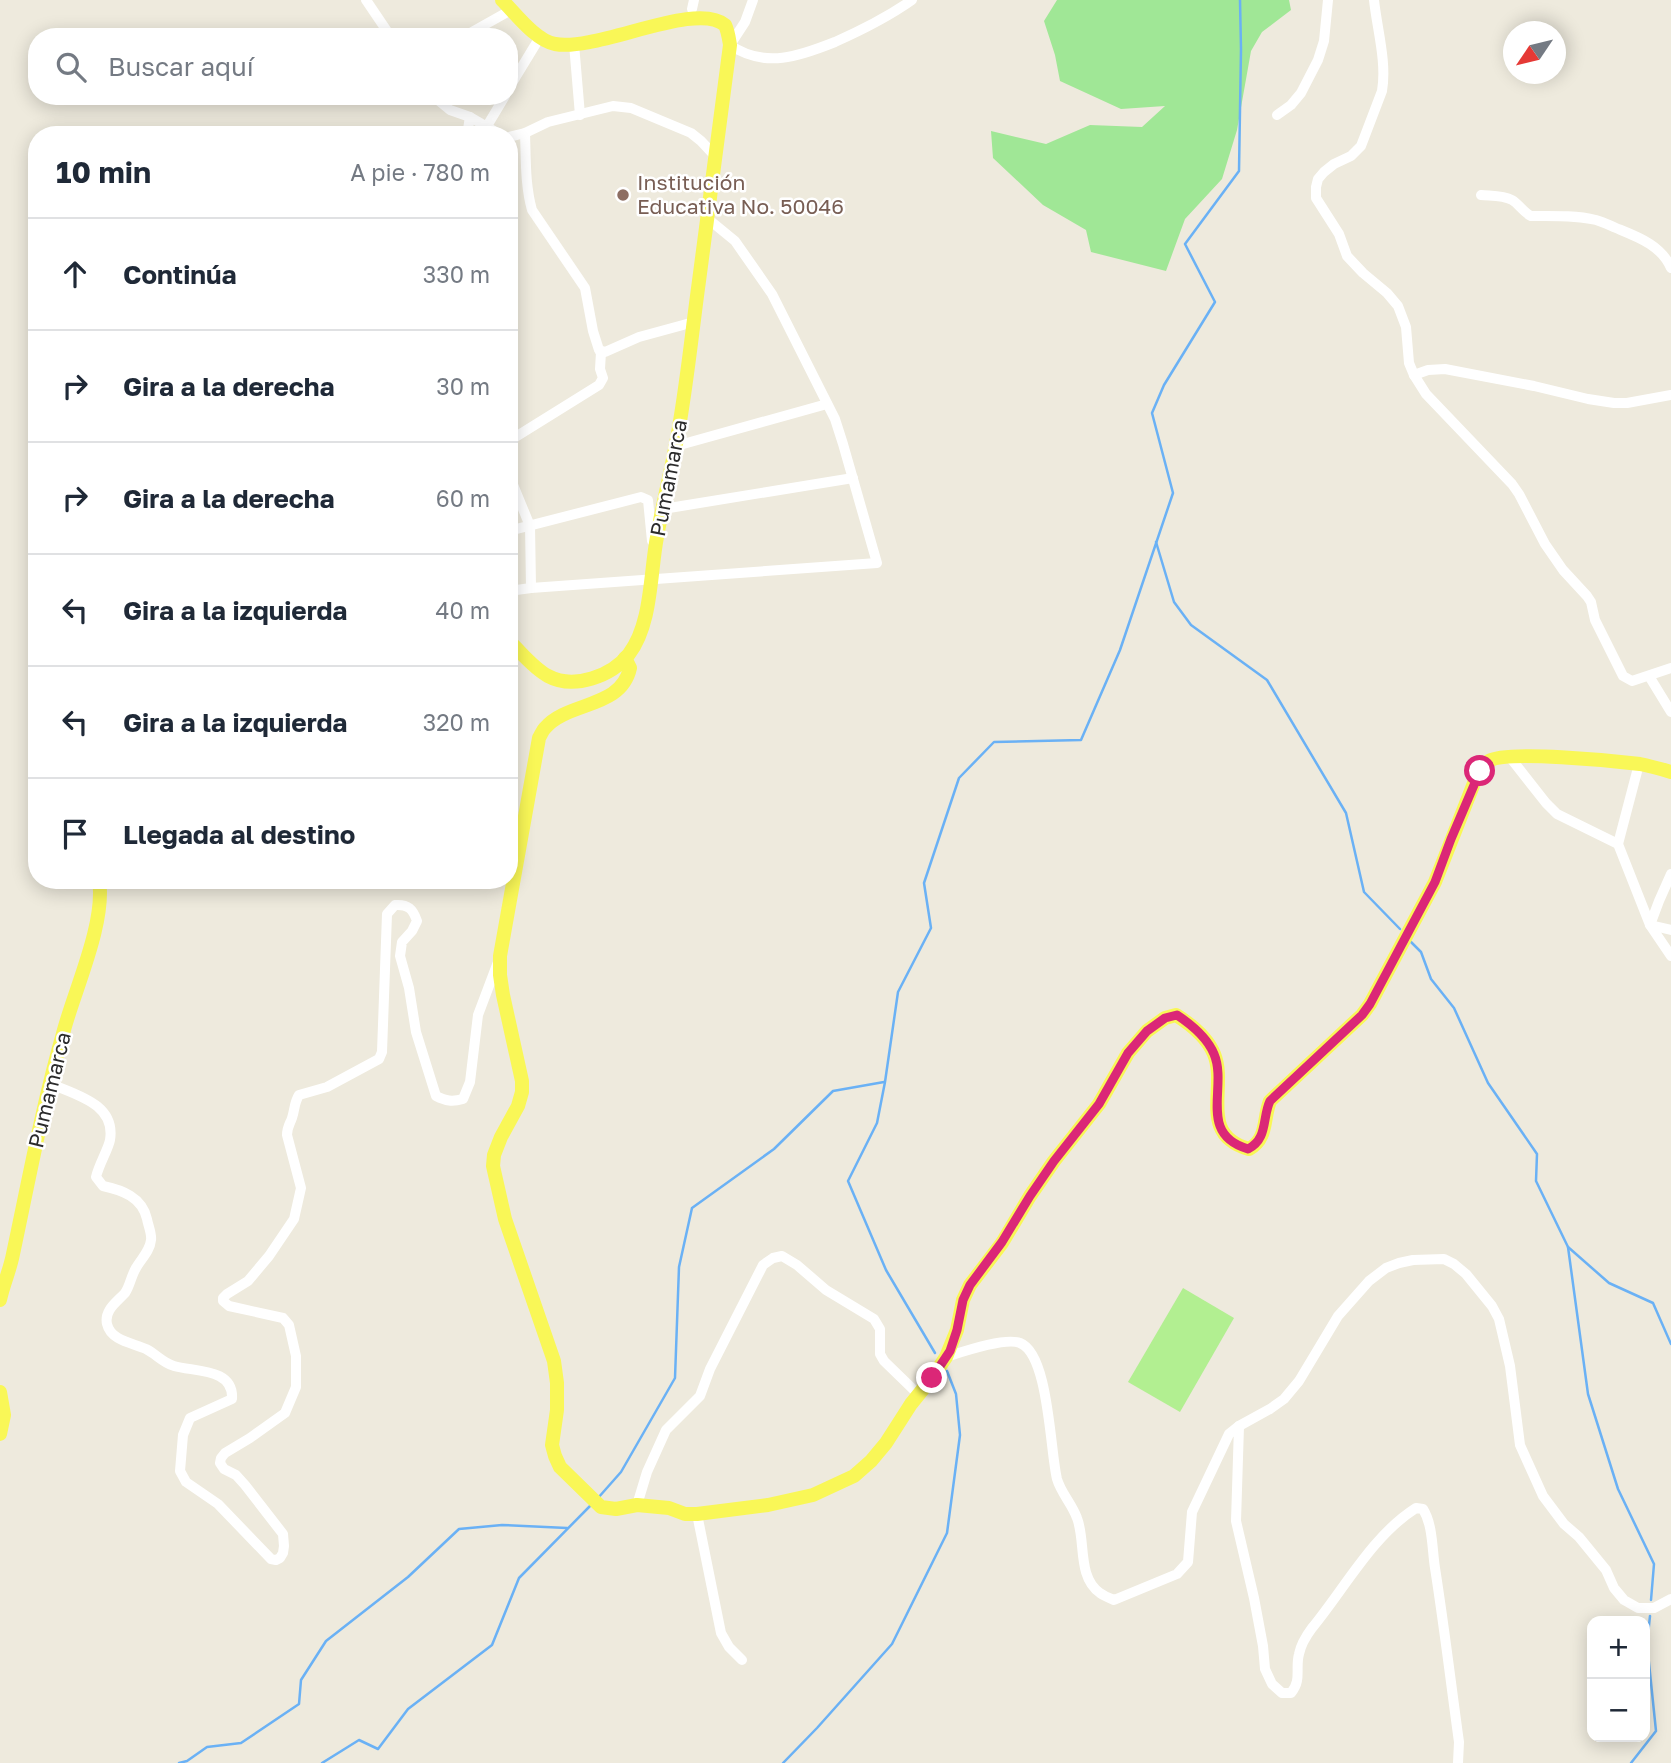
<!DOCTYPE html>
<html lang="es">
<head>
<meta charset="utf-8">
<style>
	body { margin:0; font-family:"Golos Text",sans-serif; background:#f2f2f3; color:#1f2937 }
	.controls { position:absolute; right:21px; bottom:21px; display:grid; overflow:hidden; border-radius:14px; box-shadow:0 4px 18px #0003 }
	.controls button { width:63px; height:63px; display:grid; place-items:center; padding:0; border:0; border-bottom:2px solid #e0e1e3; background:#fff; color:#1f2937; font:35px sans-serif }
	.compass { position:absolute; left:1503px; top:21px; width:63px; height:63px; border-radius:50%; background:#fff; box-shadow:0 4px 18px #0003; rotate:235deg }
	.stop { position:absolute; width:21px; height:21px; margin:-16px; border:5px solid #db2777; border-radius:50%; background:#fff }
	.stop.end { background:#db2777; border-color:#fff; box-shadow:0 2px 7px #0008 }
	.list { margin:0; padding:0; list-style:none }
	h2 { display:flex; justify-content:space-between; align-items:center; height:91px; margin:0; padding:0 28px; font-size:30px }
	h2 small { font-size:23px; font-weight:400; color:#747a83 }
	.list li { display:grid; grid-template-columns:46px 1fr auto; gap:21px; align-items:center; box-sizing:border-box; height:112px; padding:0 28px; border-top:2px solid #e0e1e3 }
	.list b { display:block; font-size:26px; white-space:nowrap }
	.list em { font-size:23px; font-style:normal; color:#747a83 }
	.icon { flex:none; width:38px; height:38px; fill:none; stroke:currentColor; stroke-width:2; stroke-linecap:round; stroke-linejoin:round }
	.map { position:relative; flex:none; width:1671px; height:1763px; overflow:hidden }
	.search { position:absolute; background:#fff; box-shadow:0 4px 18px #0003; left:28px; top:28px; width:490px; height:77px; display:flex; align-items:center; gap:18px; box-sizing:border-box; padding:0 24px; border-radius:28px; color:#747a83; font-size:26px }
	.panel { position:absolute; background:#fff; box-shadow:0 4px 18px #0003; left:28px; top:126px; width:490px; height:763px; border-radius:28px }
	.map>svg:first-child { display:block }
	.green { fill:#a0e796 }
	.pitch { fill:#b2ef91 }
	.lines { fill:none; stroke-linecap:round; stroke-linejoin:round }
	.stream { stroke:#6ab1f5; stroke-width:2.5 }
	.minor { stroke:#fff; stroke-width:10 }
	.major { stroke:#f9f757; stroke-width:14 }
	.route { stroke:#db2777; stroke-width:9 }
	.education-dot { fill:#8d6e63; stroke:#fff; stroke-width:2.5 }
	.labels { text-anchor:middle; stroke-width:5; stroke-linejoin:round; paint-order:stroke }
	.education-label { font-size:21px; fill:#785e54; stroke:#fff; text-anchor:start }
	.street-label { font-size:21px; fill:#2b2b2b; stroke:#fff }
</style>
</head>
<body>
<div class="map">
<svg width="1671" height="1763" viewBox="0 0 1671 1763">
	<rect width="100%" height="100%" fill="#eeeadd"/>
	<polygon class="green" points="1057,0 1289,0 1291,10 1262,32 1251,51 1237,130 1222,179 1185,219 1166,271 1091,252 1086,230 1043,205 993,158 991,131 1046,144 1090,125 1142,127 1165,106 1121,109 1060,81 1055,55 1044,21"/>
	<polygon class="pitch" points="1183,1288 1234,1318 1180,1412 1128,1382"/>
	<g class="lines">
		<g class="stream">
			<polyline points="1156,542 1174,602 1191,625 1267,680 1346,813 1364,892 1400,929"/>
			<polyline points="1411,942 1421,952 1431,979 1454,1008 1488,1083 1537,1154 1536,1181 1568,1247 1588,1394 1618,1489 1654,1564 1651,1600"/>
			<polyline points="1568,1247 1609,1283 1653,1303 1671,1344"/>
			<polyline points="935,1353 886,1270 848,1181 877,1123 885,1082 898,992 931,928 924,883 959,778 994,742 1081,740 1120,650 1173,493 1152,413 1164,385 1215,302 1185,244 1239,171 1241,49 1240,0"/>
			<polyline points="598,1498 621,1472 675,1378 679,1267 692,1208 774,1149 833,1091 884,1082"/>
			<polyline points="179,1763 187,1761 207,1747 241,1743 299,1704 301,1680 326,1641 408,1577 459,1529 502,1525 567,1528"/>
			<polyline points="322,1763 359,1740 378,1749 408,1709 492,1645 519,1578 591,1505"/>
			<polyline points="783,1763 817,1728 892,1644 947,1533 960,1435 956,1394 947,1371"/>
			<polyline points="1631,1763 1656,1731 1647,1644 1650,1616"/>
		</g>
		<g class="minor">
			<polyline points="366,0 391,37"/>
			<path d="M753 0 745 22 730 45C765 69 800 56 835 42 862 30 888 17 912 0"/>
			<path d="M1374 0C1377 29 1387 62 1382 91L1361 146 1351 156 1334 164 1324 172 1318 179 1316 187V198L1339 234 1347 256 1363 273 1387 293 1398 306 1406 327 1409 363 1414 375 1426 394 1512 484 1519 494 1545 544 1563 570 1587 596 1591 602 1595 620 1623 676 1632 681 1671 668"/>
			<polyline points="692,9 694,0"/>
			<polyline points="463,37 511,10"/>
			<polyline points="574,44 580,115"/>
			<polyline points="509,88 540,37"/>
			<polyline points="433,96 450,110 470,117 501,135"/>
			<polyline points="1277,115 1291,105 1301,93 1318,60 1324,41 1328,0"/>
			<polyline points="487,126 505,96"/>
			<path d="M525 133C526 159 525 185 532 210L585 288 593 331 599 350 605 352 639 337 694 322"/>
			<polyline points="467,135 470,117"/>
			<polyline points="509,137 525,133 548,122 613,106 631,108 691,133 701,141 715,156"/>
			<path d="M1481 195C1491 196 1503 195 1512 200 1519 204 1523 212 1531 216 1552 216 1575 215 1596 220 1603 222 1609 225 1616 228 1638 237 1661 245 1671 268"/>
			<polyline points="1414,375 1428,370 1445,369 1534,386 1588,399 1614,403 1627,403 1671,395"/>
			<polyline points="509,441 599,385 603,378 600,369 601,352"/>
			<polyline points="676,446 827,404"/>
			<polyline points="509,475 530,526 531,588"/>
			<polyline points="663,509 853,478"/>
			<polyline points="509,531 641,497 648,500 652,541"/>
			<polyline points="509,591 531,588 877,563 843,444 835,419 772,294 735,241 707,218"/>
			<polyline points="1649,676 1671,712"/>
			<polyline points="1509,756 1546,803 1557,814 1618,844 1650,925 1671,956"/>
			<polyline points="1618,844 1639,764"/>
			<polyline points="1671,874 1659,901 1650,925 1671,930"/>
			<path d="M51 1084C76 1095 116 1104 110 1140 108 1150 99 1164 96 1177L103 1186C122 1190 142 1197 147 1219 148 1225 152 1234 151 1240 150 1251 141 1259 136 1268 131 1276 130 1286 125 1293 117 1302 104 1310 107 1324 111 1341 133 1343 146 1349 156 1354 163 1363 174 1366 195 1372 234 1368 232 1399L190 1418 183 1435 180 1471 186 1482 218 1504 271 1559 276 1560 280 1558 283 1553 284 1546 283 1534 245 1485 236 1475 224 1469 220 1463 221 1458 225 1453 250 1438 285 1413 296 1387V1356L289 1325 283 1318 229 1306 223 1301V1298L227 1294 248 1281 269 1256 294 1219 301 1188 287 1135C287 1127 290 1124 292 1118 295 1109 294 1103 299 1095L327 1087 379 1059 382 1052 387 914 395 905C408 904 413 909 417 921L412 931 402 942 400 956 409 988 416 1032 436 1096C446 1101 452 1102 463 1099L470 1082 478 1015 498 962"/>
			<path d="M946 1357C962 1352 1005 1337 1020 1343 1049 1354 1050 1451 1057 1479 1061 1493 1072 1504 1077 1518 1086 1541 1077 1577 1100 1593 1104 1596 1109 1598 1114 1600L1177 1574 1188 1562 1192 1512 1229 1434 1239 1426 1270 1409 1284 1399 1299 1381 1338 1316 1369 1281 1386 1268 1399 1263 1413 1260 1444 1259 1454 1264 1466 1274 1492 1306 1499 1319 1510 1366 1520 1445 1543 1496 1564 1524 1579 1537 1606 1570 1614 1588 1624 1600 1638 1608H1654L1671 1599"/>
			<path d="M1239 1426 1236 1521 1254 1598 1263 1646 1265 1669 1272 1684 1282 1693H1291C1302 1680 1295 1669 1299 1654 1301 1644 1306 1636 1312 1628 1345 1588 1372 1536 1416 1508L1423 1509C1433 1525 1432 1549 1435 1568 1444 1625 1451 1684 1459 1742L1458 1763"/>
			<polyline points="637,1505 647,1472 666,1430 700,1396 710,1369 763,1265 773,1258 782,1256 797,1265 826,1290 874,1319 880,1329 880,1354 884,1361 918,1394"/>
			<polyline points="697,1514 721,1633 729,1647 742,1660"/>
		</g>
		<g class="major">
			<path d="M502 0C515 13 536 41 555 44 597 52 696 0 725 25 728 31 729 39 730 45 719 124 709 203 699 281 692 332 687 383 678 433 672 468 663 502 657 537 650 573 652 624 629 654 612 676 574 690 548 676 533 668 521 652 509 641"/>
			<path d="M625 658 630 668C621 709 568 701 545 728 542 731 541 735 539 738L500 956V975L503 995 522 1081V1092L518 1106 501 1137 494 1155 493 1166 505 1219 554 1361 557 1383V1410L552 1445 555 1456 560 1467 601 1507 616 1509 637 1505 669 1508 685 1514H697L768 1505 813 1495 854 1476 871 1461 886 1443 911 1404 932 1378 946 1357 957 1330 963 1300 970 1285 1002 1243 1030 1196 1054 1161 1099 1104 1128 1053 1147 1031 1165 1018 1176 1015C1192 1025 1207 1037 1214 1054 1228 1088 1197 1134 1249 1149 1268 1139 1263 1118 1270 1101L1362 1015 1370 1004 1435 882 1476 778C1479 772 1483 764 1489 761 1506 750 1615 761 1640 764 1650 766 1661 769 1671 772"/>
			<path d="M0 1300C3 1285 10 1270 13 1254 29 1179 43 1103 64 1030 75 989 106 922 99 880"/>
			<polyline points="0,1392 4,1415 0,1434"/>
		</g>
	</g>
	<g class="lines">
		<path class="route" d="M932 1378 950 1351 957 1330 963 1300 970 1285 1002 1242 1030 1196 1054 1161 1099 1104 1128 1053 1147 1031 1165 1018 1177 1015C1192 1025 1207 1037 1214 1054 1228 1087 1197 1134 1248 1149 1268 1139 1262 1118 1270 1101L1362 1015 1370 1004 1435 882 1451 839 1480 771"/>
	</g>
	<circle class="education-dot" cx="623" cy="195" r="7"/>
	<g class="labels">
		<g class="education-label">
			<text x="637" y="190">Institución<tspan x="637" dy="24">Educativa No. 50046</tspan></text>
		</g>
		<g class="street-label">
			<text transform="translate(669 478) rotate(-79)" y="7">Pumamarca</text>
			<text transform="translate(50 1090) rotate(-76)" y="7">Pumamarca</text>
		</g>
	</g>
</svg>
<div class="controls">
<button>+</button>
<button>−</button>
</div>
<svg class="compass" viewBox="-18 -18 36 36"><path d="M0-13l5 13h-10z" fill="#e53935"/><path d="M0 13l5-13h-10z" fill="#747a83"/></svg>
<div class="stop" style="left:1480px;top:771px"></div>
<div class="stop end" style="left:932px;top:1378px"></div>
<div class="search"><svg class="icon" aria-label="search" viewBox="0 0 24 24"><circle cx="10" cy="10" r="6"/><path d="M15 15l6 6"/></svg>Buscar aquí</div>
<section class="panel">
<h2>10 min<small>A pie · 780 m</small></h2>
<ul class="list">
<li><svg class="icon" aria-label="ahead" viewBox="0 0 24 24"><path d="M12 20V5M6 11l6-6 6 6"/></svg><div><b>Continúa</b></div><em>330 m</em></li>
<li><svg class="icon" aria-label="right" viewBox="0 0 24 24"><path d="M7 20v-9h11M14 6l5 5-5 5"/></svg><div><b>Gira a la derecha</b></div><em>30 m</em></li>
<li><svg class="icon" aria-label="right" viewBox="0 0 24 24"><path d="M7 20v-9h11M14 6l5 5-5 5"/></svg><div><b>Gira a la derecha</b></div><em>60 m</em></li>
<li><svg class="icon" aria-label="left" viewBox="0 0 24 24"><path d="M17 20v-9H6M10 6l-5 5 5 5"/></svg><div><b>Gira a la izquierda</b></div><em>40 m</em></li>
<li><svg class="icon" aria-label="left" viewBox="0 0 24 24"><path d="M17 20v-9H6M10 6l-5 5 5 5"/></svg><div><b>Gira a la izquierda</b></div><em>320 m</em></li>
<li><svg class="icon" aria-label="arrive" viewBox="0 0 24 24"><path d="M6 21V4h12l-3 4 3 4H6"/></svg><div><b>Llegada al destino</b></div></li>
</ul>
</section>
</div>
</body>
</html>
